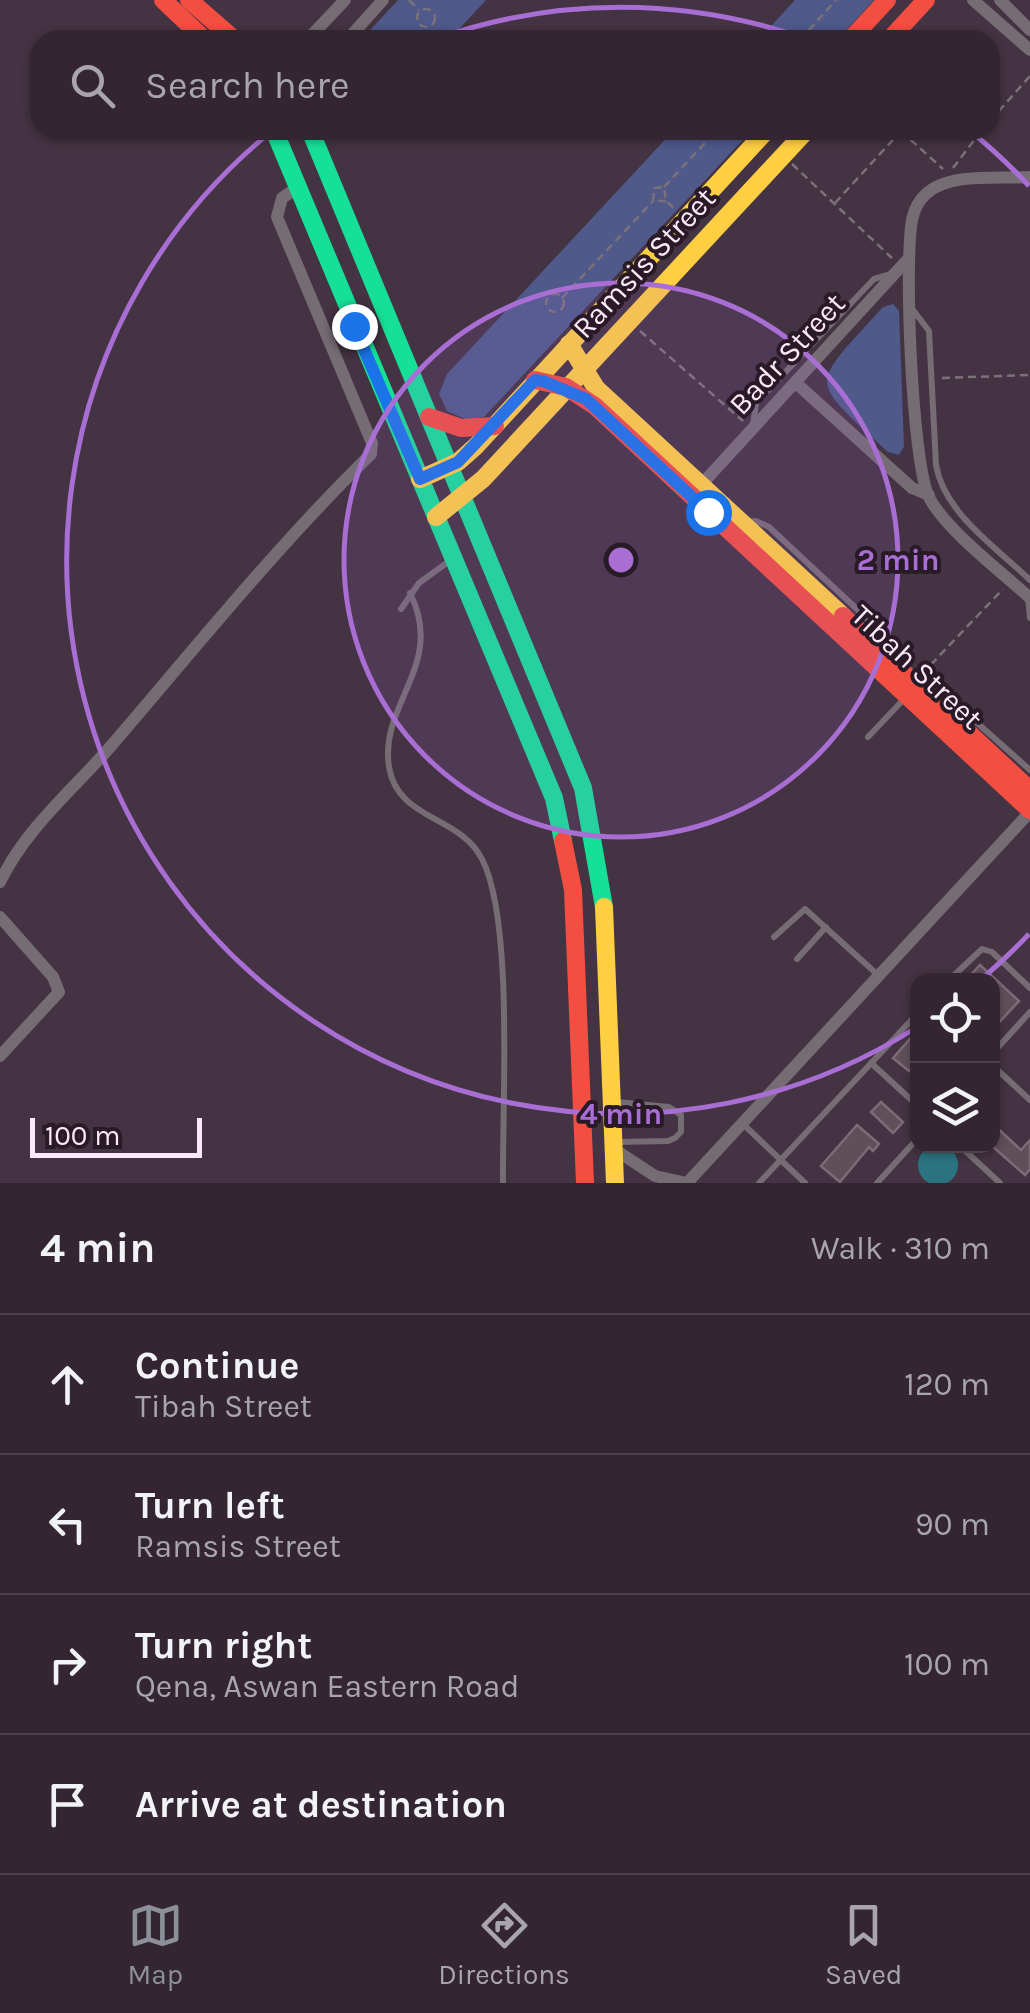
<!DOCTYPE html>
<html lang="en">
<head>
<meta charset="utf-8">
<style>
	body { margin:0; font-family:Karla,sans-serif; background:#3b2e3a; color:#f1f3f6 }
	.controls { position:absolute; right:30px; bottom:30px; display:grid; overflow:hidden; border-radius:20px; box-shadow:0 2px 8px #0004 }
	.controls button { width:90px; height:90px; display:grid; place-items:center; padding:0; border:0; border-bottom:2px solid #4e434d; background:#332632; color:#f1f3f6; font:50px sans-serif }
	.scale { position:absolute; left:30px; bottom:25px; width:172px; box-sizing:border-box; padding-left:10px; border:5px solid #fce8f8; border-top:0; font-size:28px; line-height:35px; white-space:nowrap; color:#fce8f8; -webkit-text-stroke:8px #281a26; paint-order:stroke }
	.stop { position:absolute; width:30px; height:30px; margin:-22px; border:8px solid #1a73e8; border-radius:50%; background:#fff }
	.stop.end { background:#1a73e8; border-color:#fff; box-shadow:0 2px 10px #0008 }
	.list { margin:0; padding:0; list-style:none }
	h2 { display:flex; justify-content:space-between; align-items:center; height:130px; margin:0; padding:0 40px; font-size:42px }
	h2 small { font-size:32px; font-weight:400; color:#a9a5ac }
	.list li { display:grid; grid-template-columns:65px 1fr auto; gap:30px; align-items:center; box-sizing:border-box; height:140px; padding:0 40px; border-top:2px solid #4e434d }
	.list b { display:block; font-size:38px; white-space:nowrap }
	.list p { margin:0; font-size:32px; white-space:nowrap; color:#a9a5ac }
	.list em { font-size:32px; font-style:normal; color:#a9a5ac }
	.icon { flex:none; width:55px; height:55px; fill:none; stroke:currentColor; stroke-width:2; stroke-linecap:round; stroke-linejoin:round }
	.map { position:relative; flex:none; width:1030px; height:1183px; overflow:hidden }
	.search { position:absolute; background:#332632; box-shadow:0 2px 8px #0004; left:30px; right:30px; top:30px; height:110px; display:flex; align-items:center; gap:25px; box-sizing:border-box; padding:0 35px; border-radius:30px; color:#a9a5ac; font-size:38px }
	.sheet { height:690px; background:#332632 }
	nav { display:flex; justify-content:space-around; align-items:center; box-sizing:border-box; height:140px; border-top:2px solid #4e434d; background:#332632; font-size:28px; color:#a9a5ac }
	nav a { display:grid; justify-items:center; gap:5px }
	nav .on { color:#8c9099 }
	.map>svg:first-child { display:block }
	.green { fill:#4f598a }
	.water { fill:#2b7381 }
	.building { fill:#5f4f59; stroke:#7d6c77; stroke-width:2.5 }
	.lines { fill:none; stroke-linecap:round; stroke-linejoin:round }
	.path { stroke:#7b7279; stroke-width:2.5; stroke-dasharray:8 5; stroke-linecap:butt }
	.lane { stroke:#756c74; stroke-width:6 }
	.street { stroke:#756c74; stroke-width:12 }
	.fast { stroke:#16e098; stroke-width:18 }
	.slow { stroke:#ffcf43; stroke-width:18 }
	.jam { stroke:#f24e42; stroke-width:18 }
	.route { stroke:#1a73e8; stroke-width:12 }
	.ring { fill:none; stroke:#a86ed3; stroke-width:5 }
	.labels { text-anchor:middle; stroke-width:8; stroke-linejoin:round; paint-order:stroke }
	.street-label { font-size:30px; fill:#fce8f8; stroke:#281a26 }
	.centre { fill:#a86ed3; stroke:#281a26; stroke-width:5 }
	.ring-label { font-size:30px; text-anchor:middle; font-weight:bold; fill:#a86ed3; stroke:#281a26; stroke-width:8; stroke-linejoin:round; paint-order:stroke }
</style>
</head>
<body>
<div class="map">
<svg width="1030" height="1183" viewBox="0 0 1030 1183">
	<rect width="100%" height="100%" fill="#443342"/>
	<g class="green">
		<polygon points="398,0 486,0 449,40 361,40"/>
		<polygon points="795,0 874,0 837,40 758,40"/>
		<polygon points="674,130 752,130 484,417 467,420 447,411 439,394 447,374"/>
		<path d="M893 304 899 311 904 447 899 455 888 452C807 376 809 389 883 307Z"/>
	</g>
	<circle class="water" cx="938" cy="1165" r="20"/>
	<g class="building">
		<polygon points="980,965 1019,1001 992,1030 992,981 965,981"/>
		<polygon points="917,1031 918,1061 909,1071 893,1058"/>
		<polygon points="881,1102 903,1122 893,1133 871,1112"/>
		<polygon points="992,1123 1021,1150 1030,1140 1030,1169 1025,1175 992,1146"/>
		<polygon points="857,1125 879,1144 873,1151 869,1147 840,1182 821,1166"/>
	</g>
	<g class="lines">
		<g class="path">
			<polyline points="409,0 419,10"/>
			<circle cx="426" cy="18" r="9"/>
			<polyline points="800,40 836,0"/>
			<polyline points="990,121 1030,76"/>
			<polyline points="901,131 943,169"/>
			<polyline points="792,164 892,258"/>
			<polyline points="953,168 982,130"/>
			<polyline points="664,187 717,130"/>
			<polyline points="666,201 653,201 654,188 664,187 666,201 675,209"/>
			<polyline points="835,203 901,131"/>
			<circle cx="555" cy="303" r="9"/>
			<polyline points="562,298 653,201"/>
			<polyline points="640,331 743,421"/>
			<polyline points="942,378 1030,375"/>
			<polyline points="922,674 1003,589"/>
		</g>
		<g class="lane">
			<path d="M910 306 929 331 936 465C944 513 997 548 1030 580"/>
			<polyline points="753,426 756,403 874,279 891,274"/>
			<polyline points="745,522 756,521 769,527 889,639 893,655"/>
			<path d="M410 593C446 665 379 703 389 767 398 821 460 815 482 859 514 921 502 1106 503 1183"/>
			<polyline points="1028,597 1030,618"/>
			<polyline points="401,609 419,583 448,562"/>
			<polyline points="931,692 948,697 1030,770"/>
			<polyline points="868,737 905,698"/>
			<polyline points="774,937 805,909 878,975"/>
			<polyline points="797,959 826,927"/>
			<polyline points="948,981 982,949 992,952 1030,988"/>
			<polyline points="992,1054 1030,1012"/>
			<polyline points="871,1063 918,1106"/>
			<polyline points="992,1065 1030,1100"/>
			<polyline points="743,1124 805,1183"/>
			<polyline points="616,1142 668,1141 675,1138 681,1132 681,1115 669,1107 617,1102"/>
			<polyline points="960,1146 1000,1183"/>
			<polyline points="759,1183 918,1013"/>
			<polyline points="877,1183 918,1138"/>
		</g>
		<g class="street">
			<polyline points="973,0 1030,50"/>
			<polyline points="1000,0 1030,30"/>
			<polyline points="307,40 345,0"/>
			<polyline points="347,40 383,0"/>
			<path d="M1030 177C1000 179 949 172 926 194 918 201 914 210 912 220 904 265 912 456 928 495 943 528 1002 572 1030 598"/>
			<polyline points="796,383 912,488 929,495"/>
			<polyline points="701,485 909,258"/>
			<path d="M0 882C26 828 72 791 111 746 196 647 278 545 371 454L372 443 277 217 282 198 298 187"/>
			<polyline points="0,917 53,977 59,992 0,1056"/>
			<polyline points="614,1149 655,1176 687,1183"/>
			<polyline points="687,1183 1030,812"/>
		</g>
		<g class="fast">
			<polyline points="274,130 554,798 563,841"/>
			<polyline points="310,130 583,788 604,907"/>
		</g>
		<g class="slow">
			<polyline points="569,344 596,388 843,616"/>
			<polyline points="420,479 458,462 476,446 767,130"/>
			<polyline points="436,517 483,479 807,130"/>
			<polyline points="604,907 615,1183"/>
		</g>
		<g class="jam">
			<polyline points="163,0 205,40"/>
			<polyline points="189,0 235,40"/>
			<polyline points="850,40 887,0"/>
			<polyline points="889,40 926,0"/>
			<polyline points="535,380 566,387 595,406 1030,810"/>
			<polyline points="429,417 461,428 495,426"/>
			<polyline points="843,616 1030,790"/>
			<polyline points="563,841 573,890 585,1183"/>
		</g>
	</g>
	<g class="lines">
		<polyline class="route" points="354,326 420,479 458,462 535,380 543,381 586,399 708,512"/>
	</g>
	<circle cx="621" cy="560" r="277" fill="#a86ed3" fill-opacity=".12"/>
	<g class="ring">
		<circle cx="621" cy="560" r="277"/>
		<path d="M1029 934A553 553 0 0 1 984 977M914 1029A553 553 0 0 1 273 130M436 39A553 553 0 0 1 806 39M969 130A553 553 0 0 1 1029 186"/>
	</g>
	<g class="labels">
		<g class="street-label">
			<text transform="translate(644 263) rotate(-47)" y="10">Ramsis Street</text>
			<text transform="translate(787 354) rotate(-47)" y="10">Badr Street</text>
			<text transform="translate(917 667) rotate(43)" y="10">Tibah Street</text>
		</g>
	</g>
	<circle cx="621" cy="560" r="15" class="centre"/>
	<g class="ring-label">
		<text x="898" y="570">2 min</text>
		<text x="621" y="1124">4 min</text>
	</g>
</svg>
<div class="controls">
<button><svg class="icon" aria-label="locate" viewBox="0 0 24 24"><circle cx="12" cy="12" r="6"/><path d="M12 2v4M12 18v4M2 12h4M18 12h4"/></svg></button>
<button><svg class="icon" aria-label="layers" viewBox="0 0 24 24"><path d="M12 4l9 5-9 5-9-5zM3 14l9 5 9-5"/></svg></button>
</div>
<div class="scale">100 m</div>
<div class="stop" style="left:708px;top:512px"></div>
<div class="stop end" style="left:354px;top:326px"></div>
<div class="search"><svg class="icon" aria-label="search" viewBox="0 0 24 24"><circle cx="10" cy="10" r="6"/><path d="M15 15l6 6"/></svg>Search here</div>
</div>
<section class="sheet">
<h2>4 min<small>Walk · 310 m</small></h2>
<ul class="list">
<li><svg class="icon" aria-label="ahead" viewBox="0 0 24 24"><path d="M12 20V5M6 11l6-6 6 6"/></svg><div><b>Continue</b><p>Tibah Street</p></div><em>120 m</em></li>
<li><svg class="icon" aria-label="left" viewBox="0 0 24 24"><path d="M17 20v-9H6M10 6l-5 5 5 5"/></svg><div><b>Turn left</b><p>Ramsis Street</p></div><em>90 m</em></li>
<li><svg class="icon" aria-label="right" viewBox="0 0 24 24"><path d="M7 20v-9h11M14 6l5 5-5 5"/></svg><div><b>Turn right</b><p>Qena, Aswan Eastern Road</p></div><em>100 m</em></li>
<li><svg class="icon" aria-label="arrive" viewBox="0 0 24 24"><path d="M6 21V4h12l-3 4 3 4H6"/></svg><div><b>Arrive at destination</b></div></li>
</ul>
</section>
<nav>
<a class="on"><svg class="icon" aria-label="map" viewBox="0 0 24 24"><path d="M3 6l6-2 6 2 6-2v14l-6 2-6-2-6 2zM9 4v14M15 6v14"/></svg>Map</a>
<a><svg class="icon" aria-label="directions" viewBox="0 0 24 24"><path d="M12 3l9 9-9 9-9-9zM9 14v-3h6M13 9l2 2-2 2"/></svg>Directions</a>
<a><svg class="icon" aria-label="saved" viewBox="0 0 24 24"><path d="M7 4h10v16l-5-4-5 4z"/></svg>Saved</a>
</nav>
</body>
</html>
